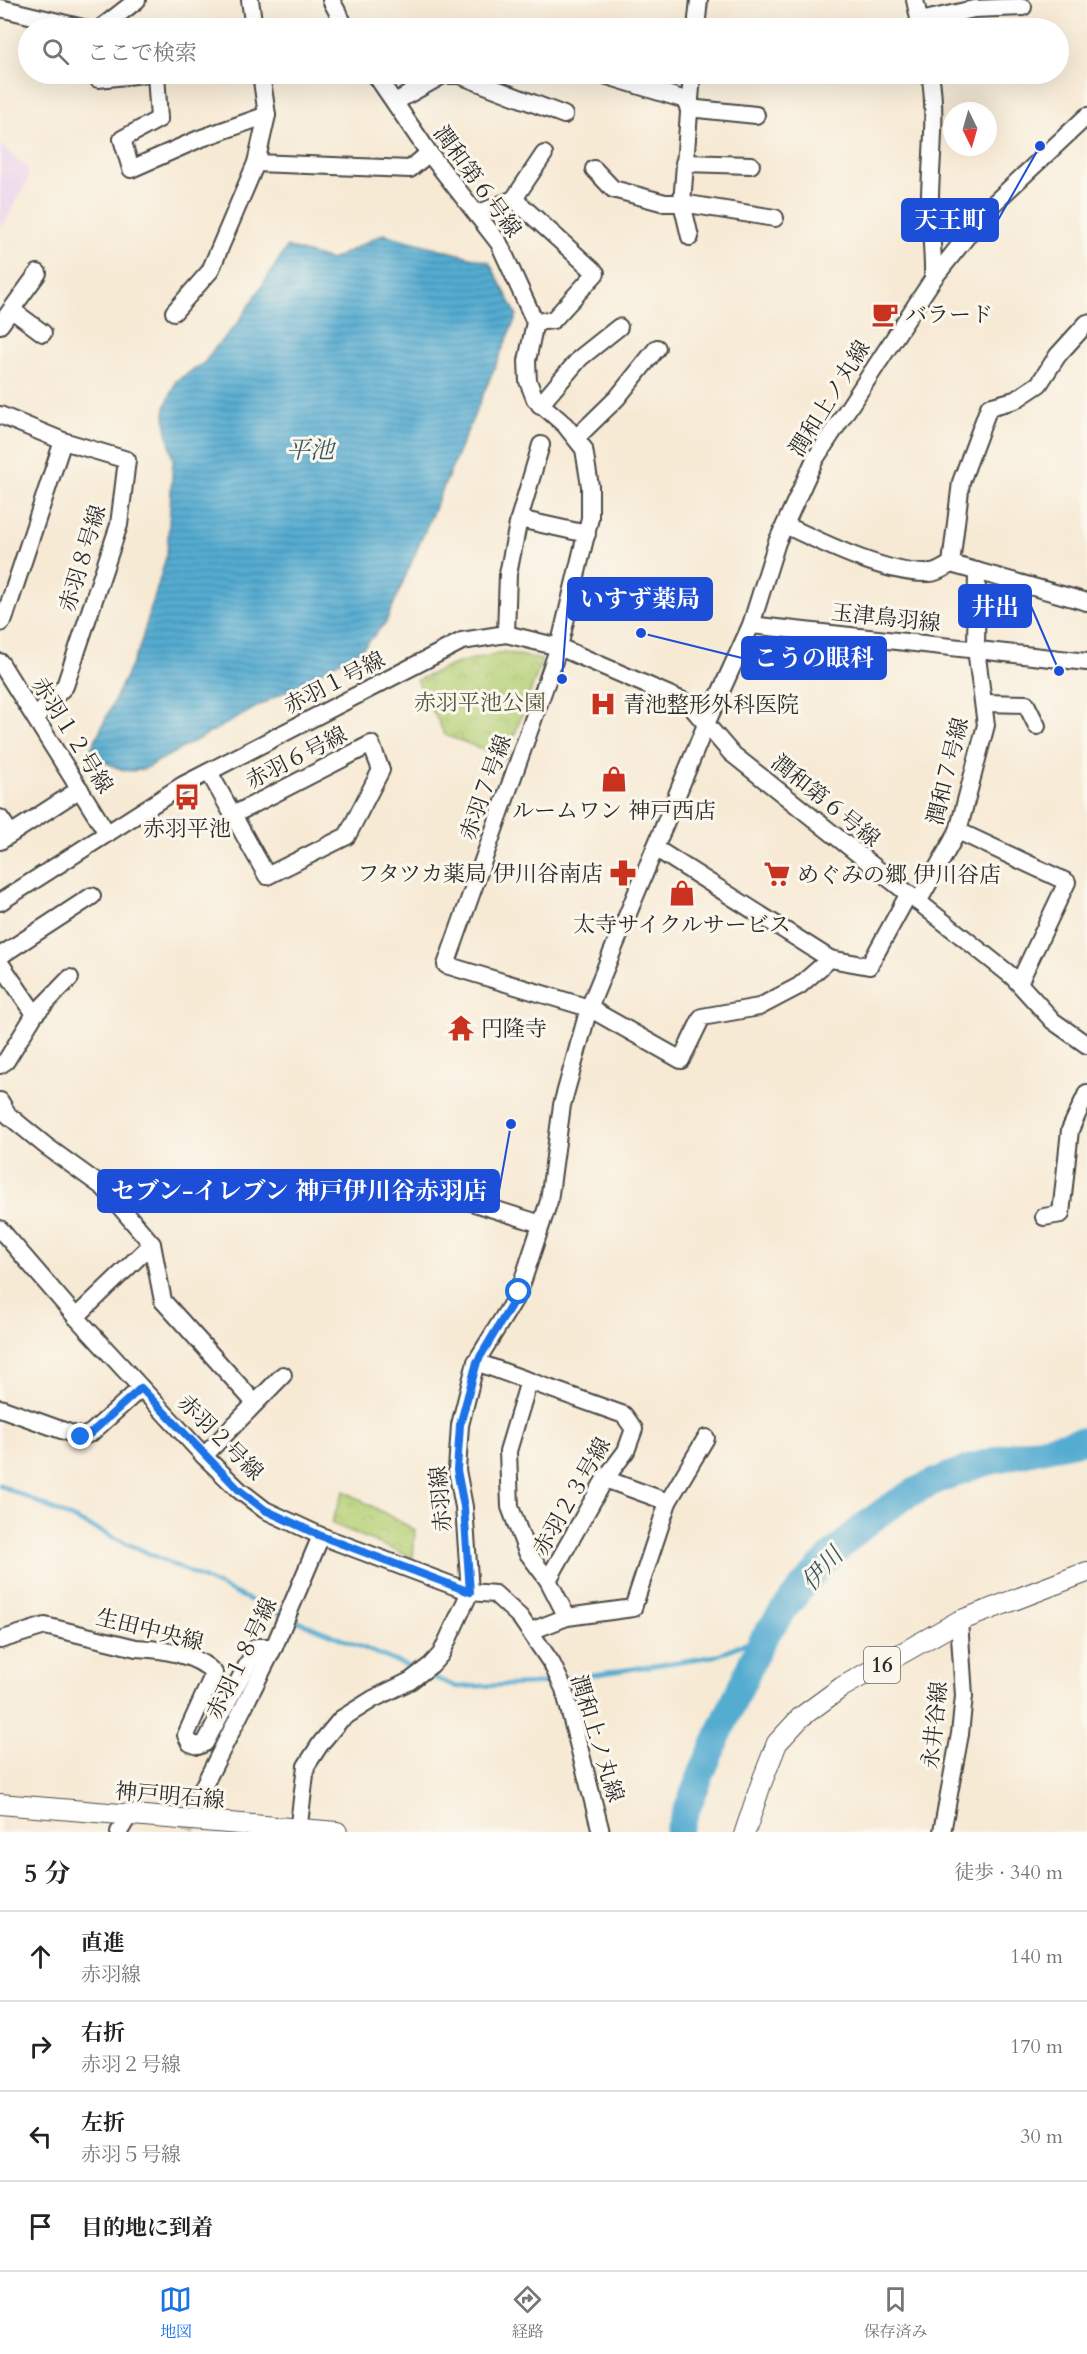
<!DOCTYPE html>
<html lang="ja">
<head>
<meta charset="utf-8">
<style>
	body { margin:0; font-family:Cardo,"Noto Serif JP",serif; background:#f6f6f6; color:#222 }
	.compass { position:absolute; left:943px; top:102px; width:54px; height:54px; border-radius:50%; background:#fff; box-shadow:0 6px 24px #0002; rotate:175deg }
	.stop { position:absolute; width:18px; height:18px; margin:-14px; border:4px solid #1a73e8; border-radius:50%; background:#fff }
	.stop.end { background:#1a73e8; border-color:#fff; box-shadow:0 2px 6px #0008 }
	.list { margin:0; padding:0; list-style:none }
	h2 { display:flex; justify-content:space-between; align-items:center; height:78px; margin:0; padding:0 24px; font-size:26px }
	h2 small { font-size:20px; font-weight:400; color:#767676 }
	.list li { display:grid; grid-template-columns:39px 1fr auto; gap:18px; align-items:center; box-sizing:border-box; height:90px; padding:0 24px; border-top:2px solid #e0e0e0 }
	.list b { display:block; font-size:22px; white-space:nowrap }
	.list p { margin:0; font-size:20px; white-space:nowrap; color:#767676 }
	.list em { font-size:20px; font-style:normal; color:#767676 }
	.icon { flex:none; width:33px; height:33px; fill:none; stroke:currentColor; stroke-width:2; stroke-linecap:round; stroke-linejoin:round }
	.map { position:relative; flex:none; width:1087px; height:1832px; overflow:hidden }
	.search { position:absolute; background:#fff; box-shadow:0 6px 24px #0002; left:18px; right:18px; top:18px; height:66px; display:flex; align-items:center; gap:15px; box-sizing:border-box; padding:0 21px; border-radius:33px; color:#767676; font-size:22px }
	.sheet { height:438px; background:#fff }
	nav { display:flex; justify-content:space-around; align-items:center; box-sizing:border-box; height:84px; border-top:2px solid #e0e0e0; background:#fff; font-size:16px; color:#767676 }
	nav a { display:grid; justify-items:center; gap:3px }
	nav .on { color:#1a73e8 }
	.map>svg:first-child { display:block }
	.built { fill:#ead1ec }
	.park { fill:url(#park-crowns); stroke:#707e50; stroke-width:1.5 }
	.water { fill:url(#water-rules); stroke:#406c7e; stroke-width:1.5 }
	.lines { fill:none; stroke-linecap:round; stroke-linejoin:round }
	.stream { stroke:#54acd1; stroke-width:4.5 }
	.river { stroke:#54acd1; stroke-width:27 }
	.minor-tunnel { stroke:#cec4b3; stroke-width:16; stroke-dasharray:16 8; stroke-linecap:butt }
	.minor-casing { stroke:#4a4844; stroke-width:20 }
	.major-casing { stroke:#4a4844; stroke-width:22 }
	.minor { stroke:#fff; stroke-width:16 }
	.major { stroke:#fff; stroke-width:20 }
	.route { stroke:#1a73e8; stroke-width:8 }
	.labels { text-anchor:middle; stroke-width:6; stroke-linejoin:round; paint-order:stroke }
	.shield { fill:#fbf7ec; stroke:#696865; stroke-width:1.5 }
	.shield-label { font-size:21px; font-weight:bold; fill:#2b2b2b }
	.street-label { font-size:22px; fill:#2b2b2b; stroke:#fbf7ec }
	.poi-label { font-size:22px; fill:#2b2b2b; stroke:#fbf7ec; text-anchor:start }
	.park-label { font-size:22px; fill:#4e543e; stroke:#fbf7ec }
	.water-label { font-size:24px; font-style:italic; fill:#395865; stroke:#fbf7ec }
	.leader { fill:none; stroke:#1d4ed8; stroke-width:2 }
	.callout-dot { fill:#1d4ed8; stroke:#fbf7ec; stroke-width:2 }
	.callout { fill:#1d4ed8; stroke:#1d4ed8; stroke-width:2 }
	.callout-label { font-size:24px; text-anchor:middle; font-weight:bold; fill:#fff }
</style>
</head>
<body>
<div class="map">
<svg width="1087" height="1832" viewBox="0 0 1087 1832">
	<defs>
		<pattern id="park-crowns" width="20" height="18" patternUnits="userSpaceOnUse" patternTransform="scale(1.5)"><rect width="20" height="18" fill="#b5d076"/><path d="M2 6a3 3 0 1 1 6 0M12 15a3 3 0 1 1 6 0" fill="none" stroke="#9cb366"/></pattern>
		<pattern id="water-rules" width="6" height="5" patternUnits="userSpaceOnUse" patternTransform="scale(1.5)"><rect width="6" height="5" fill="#54acd1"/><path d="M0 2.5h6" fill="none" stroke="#468caa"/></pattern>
	</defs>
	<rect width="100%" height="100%" fill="#fbf7ec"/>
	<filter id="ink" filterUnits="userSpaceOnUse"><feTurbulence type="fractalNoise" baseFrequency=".0167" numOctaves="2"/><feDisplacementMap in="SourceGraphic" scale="12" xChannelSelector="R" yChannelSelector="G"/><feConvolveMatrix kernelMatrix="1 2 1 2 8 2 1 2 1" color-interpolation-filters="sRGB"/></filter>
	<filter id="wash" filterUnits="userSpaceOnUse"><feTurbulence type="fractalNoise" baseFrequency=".008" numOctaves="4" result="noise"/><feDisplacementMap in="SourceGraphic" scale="24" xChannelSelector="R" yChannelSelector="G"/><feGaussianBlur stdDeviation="1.35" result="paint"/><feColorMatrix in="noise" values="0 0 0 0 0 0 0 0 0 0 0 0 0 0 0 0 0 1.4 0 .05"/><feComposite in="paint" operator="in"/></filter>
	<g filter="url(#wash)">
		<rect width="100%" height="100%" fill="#f7ead5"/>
		<polygon class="built" points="0,145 27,167 29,178 0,231"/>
		<g class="park">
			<polygon points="504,652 542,660 506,758 445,735 417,680 458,663"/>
			<polygon points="344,1491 415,1530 413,1558 331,1523"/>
		</g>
		<path class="water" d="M383 234 489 262 517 315 386 622 362 649 146 768C125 777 108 763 89 753L139 649 167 554 173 460 166 427 165 408 176 381 205 362 213 350 238 323 287 247 331 260Z"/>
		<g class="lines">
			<g class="stream">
				<polyline points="0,1485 276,1612 417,1670"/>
				<polyline points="425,1674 457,1687 534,1684 715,1656 766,1635"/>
			</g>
			<path class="river" d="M678 1832C697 1782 718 1734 741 1686 749 1669 756 1649 767 1633 806 1577 857 1523 917 1490 969 1463 1030 1451 1087 1440"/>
		</g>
	</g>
	<g filter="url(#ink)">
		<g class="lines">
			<polyline class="minor-tunnel" points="184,1832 198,1797"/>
			<g class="minor-casing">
				<g id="minor">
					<polyline points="250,0 254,28"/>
					<polyline points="331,0 346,28"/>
					<polyline points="915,0 921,28"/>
					<polyline points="0,8 83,28"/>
					<polyline points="920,21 974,9 1023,7"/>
					<polyline points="101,28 137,0"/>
					<polyline points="696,28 699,0"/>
					<polyline points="98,74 98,79 145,74"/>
					<polyline points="156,74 159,119 122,139 131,169 199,139 267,115"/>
					<polyline points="375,74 429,153 499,243 535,322 527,361 528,381 535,399 565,425 584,449 590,486 590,518 559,647 446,965 589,1008 681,1060 702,1017 759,1007 799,986 830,959 869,966 908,895"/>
					<polyline points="601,74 689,101"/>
					<path d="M930 74C937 110 931 158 930 195 929 223 934 251 933 279"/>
					<polyline points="395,102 443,75 459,75 564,115"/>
					<polyline points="688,108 756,115"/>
					<polyline points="256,163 410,169 429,153"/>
					<polyline points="684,163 751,165"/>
					<polyline points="594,169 613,189 665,203 682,203 775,218"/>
					<polyline points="514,199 544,154"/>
					<polyline points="477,214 514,199 596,273 553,320 535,322"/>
					<polyline points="690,237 682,203 692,74"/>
					<polyline points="12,310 43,333"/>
					<polyline points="174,312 210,271 256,163 267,115 261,74"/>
					<polyline points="0,325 38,273"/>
					<polyline points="540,405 580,358 619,327"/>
					<polyline points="0,415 63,441 127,460 119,525 65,686 36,717"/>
					<polyline points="576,438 617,398 657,348"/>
					<polyline points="519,519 587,534"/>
					<path d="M785 525C823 543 887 575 930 573 937 573 945 567 951 564L1087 602"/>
					<polyline points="951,564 961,482 989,407 1015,400 1039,384 1058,355 1087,323"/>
					<polyline points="0,623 4,619 63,441"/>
					<polyline points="751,625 1087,662"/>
					<polyline points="506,634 508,574 519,519 541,445"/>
					<polyline points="0,662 107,833"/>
					<polyline points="984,703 1026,704 1037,726"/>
					<polyline points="209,772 267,876 347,836 381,770 371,744 233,815"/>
					<polyline points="0,818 11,834"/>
					<polyline points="958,831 1067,882 1019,983"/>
					<polyline points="0,841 80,789"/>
					<polyline points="655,848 830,959"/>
					<polyline points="0,902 183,785 462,641 506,634 559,647 688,703 731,753 1013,977 1053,1021 1087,1045"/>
					<polyline points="918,902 958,831 986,725 976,649 977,571"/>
					<polyline points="0,956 92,896"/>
					<polyline points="0,963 35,1014"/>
					<polyline points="0,1065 6,1061 35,1014 70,978"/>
					<polyline points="0,1101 8,1115 46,1146 104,1188 152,1244 163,1301 255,1403"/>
					<polyline points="452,1196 541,1224"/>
					<polyline points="1044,1217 1061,1214 1070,1130 1087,1093"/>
					<polyline points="0,1229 76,1317 204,1456 239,1490 265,1510 321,1536 470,1592 495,1594 520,1617 552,1664 564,1689 601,1832"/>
					<polyline points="76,1317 152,1244"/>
					<polyline points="476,1362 624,1415 634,1429 626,1451 605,1479 548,1580"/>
					<polyline points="529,1381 508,1451 510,1507 527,1552 548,1580 567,1617"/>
					<polyline points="0,1408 81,1437 91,1433 141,1388"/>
					<polyline points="204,1456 283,1375"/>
					<polyline points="668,1502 706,1438"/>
					<polyline points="531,1631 567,1617 633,1608 668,1502 605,1479"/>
					<path d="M0 1640 45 1626 136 1648C161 1649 197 1654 214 1673L186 1735 190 1743 198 1746 205 1743 257 1647H274"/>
					<polyline points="198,1797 274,1647 321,1536"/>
					<polyline points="119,1832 129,1815"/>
					<polyline points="298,1832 306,1766 321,1743 341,1719 373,1699 410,1681 431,1665 441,1654 470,1592 464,1507 457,1470 460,1425 476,1362 519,1292 549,1201 562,1105 589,1008 707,722 751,625 777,542 815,459 933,279 991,206 1087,116"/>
					<polyline points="942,1832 960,1734 964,1696 959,1621"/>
				</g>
			</g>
			<g class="major-casing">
				<g id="major">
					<polyline points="0,1804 337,1832"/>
					<polyline points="745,1832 761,1784 777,1743 801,1717 842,1687 959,1621 1087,1572"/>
				</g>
			</g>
			<use href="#minor" class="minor"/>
			<use href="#major" class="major"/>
		</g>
	</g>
	<g class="lines" filter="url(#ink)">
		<polyline class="route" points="81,1437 91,1433 141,1388 239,1490 265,1510 321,1536 470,1592 464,1507 457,1470 460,1425 477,1362 519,1292"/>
	</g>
	<defs>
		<g id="cafe-bare" transform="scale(2.07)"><path d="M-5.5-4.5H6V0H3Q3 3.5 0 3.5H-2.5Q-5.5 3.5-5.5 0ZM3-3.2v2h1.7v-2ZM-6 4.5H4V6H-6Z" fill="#c8321e" stroke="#fbf7ec" stroke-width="2.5" paint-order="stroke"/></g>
		<g id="hospital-bare" transform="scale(2.07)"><path d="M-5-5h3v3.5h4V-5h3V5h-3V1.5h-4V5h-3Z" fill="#c8321e" stroke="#fbf7ec" stroke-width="2.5" paint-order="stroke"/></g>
		<g id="shop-bare" transform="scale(2.07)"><path d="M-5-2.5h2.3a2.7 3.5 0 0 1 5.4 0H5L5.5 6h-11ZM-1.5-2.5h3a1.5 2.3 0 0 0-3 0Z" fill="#c8321e" stroke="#fbf7ec" stroke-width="2.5" paint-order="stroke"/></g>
		<g id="bus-bare" transform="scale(2.07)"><path d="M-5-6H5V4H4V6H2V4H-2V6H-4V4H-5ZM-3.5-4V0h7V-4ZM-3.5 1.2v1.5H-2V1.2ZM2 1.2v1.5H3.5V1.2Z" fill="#c8321e" stroke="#fbf7ec" stroke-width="2.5" paint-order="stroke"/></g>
		<g id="pharmacy-bare" transform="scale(2.07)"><path d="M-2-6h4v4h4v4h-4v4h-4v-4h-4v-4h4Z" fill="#c8321e" stroke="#fbf7ec" stroke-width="2.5" paint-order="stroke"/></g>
		<g id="supermarket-bare" transform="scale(2.07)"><path d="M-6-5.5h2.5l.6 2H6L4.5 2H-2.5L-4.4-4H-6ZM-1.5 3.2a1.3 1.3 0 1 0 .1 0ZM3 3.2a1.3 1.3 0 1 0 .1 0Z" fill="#c8321e" stroke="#fbf7ec" stroke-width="2.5" paint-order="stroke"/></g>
		<g id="temple-bare" transform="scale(2.07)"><path d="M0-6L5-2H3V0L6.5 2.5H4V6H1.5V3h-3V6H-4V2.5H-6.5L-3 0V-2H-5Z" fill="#c8321e" stroke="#fbf7ec" stroke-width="2.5" paint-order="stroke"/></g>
	</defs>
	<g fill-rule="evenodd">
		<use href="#cafe-bare" x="885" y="314"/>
		<use href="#hospital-bare" x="603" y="704"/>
		<use href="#shop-bare" x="614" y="779"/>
		<use href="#bus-bare" x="187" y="797"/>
		<use href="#pharmacy-bare" x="623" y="873"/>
		<use href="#supermarket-bare" x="777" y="874"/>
		<use href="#shop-bare" x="682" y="893"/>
		<use href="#temple-bare" x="461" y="1028"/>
	</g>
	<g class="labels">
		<rect class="shield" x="864" y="1647" width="36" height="36" rx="4.5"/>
		<g class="shield-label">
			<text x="882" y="1672">16</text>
		</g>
		<g class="street-label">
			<text transform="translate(478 181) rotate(54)" y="8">潤和第６号線</text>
			<text transform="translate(829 398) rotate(-58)" y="8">潤和上ノ丸線</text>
			<text transform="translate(82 558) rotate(-73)" y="8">赤羽８号線</text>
			<text transform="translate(886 617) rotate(6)" y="8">玉津鳥羽線</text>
			<text transform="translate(334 682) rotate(-27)" y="8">赤羽１号線</text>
			<text transform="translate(73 735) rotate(58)" y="8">赤羽１２号線</text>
			<text transform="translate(296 757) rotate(-27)" y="8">赤羽６号線</text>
			<text transform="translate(947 771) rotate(-76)" y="8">潤和７号線</text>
			<text transform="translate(485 787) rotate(-70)" y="8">赤羽７号線</text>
			<text transform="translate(826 800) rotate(39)" y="8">潤和第６号線</text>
			<text transform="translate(221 1437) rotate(45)" y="8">赤羽２号線</text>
			<text transform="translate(571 1496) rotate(-60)" y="8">赤羽２３号線</text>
			<text transform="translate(440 1499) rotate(-95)" y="8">赤羽線</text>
			<text transform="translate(150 1629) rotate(14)" y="8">生田中央線</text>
			<text transform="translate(241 1658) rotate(-64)" y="8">赤羽１８号線</text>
			<text transform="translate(934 1725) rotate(-84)" y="8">永井谷線</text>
			<text transform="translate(598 1738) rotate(73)" y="8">潤和上ノ丸線</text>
			<text transform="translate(170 1795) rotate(5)" y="8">神戸明石線</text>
		</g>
		<g class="poi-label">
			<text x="905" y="322">バラード</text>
			<text x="623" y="712">青池整形外科医院</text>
			<text x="614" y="818" text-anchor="middle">ルームワン 神戸西店</text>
			<text x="187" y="836" text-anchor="middle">赤羽平池</text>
			<text x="603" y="881" text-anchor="end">フタツカ薬局 伊川谷南店</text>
			<text x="797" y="882">めぐみの郷 伊川谷店</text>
			<text x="682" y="932" text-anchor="middle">太寺サイクルサービス</text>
			<text x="481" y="1036">円隆寺</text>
		</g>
		<g class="park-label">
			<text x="480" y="710">赤羽平池公園</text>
		</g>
		<g class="water-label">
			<text x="310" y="458">平池</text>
			<text transform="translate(822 1569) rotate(-48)" y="8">伊川</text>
		</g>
	</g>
	<path class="leader" d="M1040 146L998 220M562 679L568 599M1059 671L1031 606M641 633L742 658M511 1124L499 1191"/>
	<g class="callout-dot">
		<circle cx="1040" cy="146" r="6"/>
		<circle cx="562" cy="679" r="6"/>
		<circle cx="1059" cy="671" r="6"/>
		<circle cx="641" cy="633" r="6"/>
		<circle cx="511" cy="1124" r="6"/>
	</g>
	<g class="callout">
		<rect x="902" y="199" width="96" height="42" rx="6"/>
		<rect x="568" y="578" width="144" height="42" rx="6"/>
		<rect x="959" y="585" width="72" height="42" rx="6"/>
		<rect x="742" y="637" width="144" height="42" rx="6"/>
		<rect x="98" y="1170" width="401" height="42" rx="6"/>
	</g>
	<g class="callout-label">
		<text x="950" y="228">天王町</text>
		<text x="640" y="607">いすず薬局</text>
		<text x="995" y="615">井出</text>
		<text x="814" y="666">こうの眼科</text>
		<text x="299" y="1199">セブン-イレブン 神戸伊川谷赤羽店</text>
	</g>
</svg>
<svg class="compass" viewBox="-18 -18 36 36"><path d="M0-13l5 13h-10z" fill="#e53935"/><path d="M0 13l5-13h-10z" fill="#767676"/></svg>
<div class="stop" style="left:519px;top:1292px"></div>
<div class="stop end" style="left:81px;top:1437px"></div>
<div class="search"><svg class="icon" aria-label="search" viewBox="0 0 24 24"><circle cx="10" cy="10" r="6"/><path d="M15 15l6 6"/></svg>ここで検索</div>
</div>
<section class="sheet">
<h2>5 分<small>徒歩 · 340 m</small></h2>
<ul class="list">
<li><svg class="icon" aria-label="ahead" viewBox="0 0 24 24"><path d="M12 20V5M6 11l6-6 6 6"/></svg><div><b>直進</b><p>赤羽線</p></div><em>140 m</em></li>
<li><svg class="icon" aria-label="right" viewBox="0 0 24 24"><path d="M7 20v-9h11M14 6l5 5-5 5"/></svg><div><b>右折</b><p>赤羽２号線</p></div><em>170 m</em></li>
<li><svg class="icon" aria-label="left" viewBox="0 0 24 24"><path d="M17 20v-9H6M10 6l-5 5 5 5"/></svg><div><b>左折</b><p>赤羽５号線</p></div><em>30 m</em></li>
<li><svg class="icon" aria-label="arrive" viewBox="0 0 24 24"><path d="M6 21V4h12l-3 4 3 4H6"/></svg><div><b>目的地に到着</b></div></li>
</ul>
</section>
<nav>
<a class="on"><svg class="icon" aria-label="map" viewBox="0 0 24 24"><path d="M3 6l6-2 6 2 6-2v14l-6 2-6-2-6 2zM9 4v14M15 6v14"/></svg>地図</a>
<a><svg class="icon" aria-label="directions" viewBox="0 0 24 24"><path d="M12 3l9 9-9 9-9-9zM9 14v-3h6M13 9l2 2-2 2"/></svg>経路</a>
<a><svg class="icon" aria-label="saved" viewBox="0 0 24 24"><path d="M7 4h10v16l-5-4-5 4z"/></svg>保存済み</a>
</nav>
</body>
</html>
